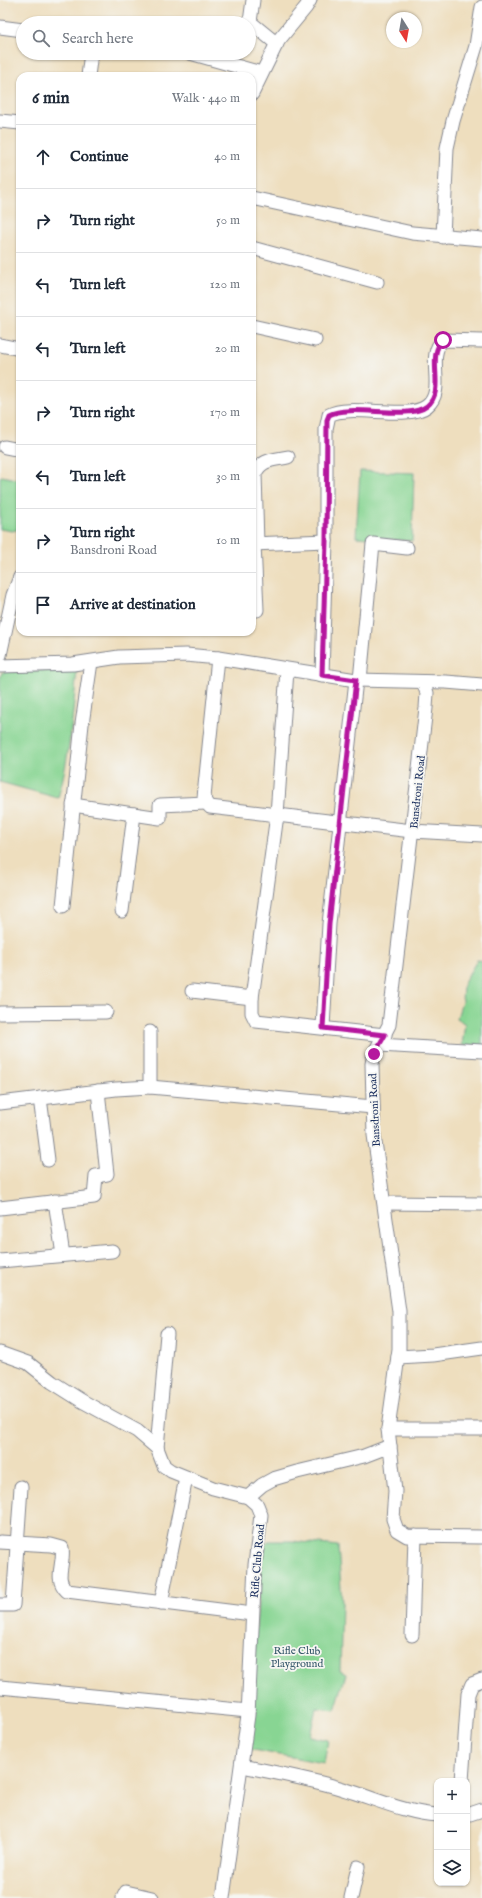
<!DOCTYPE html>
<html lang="en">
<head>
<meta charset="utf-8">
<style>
	body { margin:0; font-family:"IM FELL English",serif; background:#f6f6f7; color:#1f2937 }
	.controls { position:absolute; right:12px; bottom:12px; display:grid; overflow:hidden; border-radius:8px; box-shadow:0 1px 3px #0004 }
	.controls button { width:36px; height:36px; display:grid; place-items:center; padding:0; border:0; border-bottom:1px solid #e0e1e3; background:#fff; color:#1f2937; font:20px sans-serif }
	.compass { position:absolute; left:386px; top:12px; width:36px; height:36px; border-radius:50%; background:#fff; box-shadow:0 1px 3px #0004; rotate:169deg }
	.stop { position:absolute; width:12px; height:12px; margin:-9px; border:3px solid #b5179e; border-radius:50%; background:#fff }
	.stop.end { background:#b5179e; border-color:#fff; box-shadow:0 1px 4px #0008 }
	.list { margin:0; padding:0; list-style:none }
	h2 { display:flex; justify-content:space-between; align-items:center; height:52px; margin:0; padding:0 16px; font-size:17px }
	h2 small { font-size:13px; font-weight:400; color:#747a83 }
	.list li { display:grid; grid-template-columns:26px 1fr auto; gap:12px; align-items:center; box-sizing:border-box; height:64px; padding:0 16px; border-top:1px solid #e0e1e3 }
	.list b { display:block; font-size:15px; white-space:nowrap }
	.list p { margin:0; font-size:13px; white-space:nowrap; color:#747a83 }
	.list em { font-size:13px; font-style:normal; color:#747a83 }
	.icon { flex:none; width:22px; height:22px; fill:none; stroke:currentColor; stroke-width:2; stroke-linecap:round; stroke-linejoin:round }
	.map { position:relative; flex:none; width:482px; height:1898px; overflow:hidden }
	.search { position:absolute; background:#fff; box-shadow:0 1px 3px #0004; left:16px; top:16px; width:240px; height:44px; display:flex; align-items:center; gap:10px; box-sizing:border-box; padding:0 14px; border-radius:22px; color:#747a83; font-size:15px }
	.panel { position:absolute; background:#fff; box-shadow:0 1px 3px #0004; left:16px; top:72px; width:240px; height:564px; border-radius:12px }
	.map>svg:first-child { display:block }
	.green { fill:#88d593; stroke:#528278 }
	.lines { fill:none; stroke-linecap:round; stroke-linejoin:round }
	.minor-casing { stroke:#84868e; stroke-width:15 }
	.minor { stroke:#fff; stroke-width:13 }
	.route { stroke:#b5179e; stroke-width:5 }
	.labels { text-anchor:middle; stroke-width:3.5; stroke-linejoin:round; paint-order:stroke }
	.street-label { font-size:11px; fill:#1b2f5e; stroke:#f6f6f2 }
	.park-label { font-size:11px; fill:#36586b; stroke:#f6f6f2 }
</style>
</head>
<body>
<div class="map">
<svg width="482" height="1898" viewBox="0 0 482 1898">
	<rect width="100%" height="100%" fill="#f6f6f2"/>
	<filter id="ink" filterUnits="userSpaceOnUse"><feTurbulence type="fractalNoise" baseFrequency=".025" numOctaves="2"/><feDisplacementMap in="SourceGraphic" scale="8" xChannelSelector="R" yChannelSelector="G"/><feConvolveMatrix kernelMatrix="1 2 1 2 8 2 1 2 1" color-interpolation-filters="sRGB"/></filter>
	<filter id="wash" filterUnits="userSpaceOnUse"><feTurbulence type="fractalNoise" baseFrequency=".012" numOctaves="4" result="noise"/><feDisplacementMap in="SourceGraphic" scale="16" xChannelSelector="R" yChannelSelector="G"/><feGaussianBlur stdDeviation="0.9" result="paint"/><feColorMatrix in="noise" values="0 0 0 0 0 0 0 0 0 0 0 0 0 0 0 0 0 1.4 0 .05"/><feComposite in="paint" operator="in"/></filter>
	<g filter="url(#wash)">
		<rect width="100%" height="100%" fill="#eedebe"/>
		<g class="green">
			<polygon points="360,471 414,473 412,541 356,537"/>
			<polygon points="2,476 20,480 20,529 12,531 0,529 0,477"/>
			<path d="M77 669C73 712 70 756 58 798L0 782V680L2 672Z"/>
			<polygon points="477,960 482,961 482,1046 462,1045 465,1024 457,1018 462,1002 463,985"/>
			<polygon points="268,1541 292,1541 338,1546 342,1603 340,1671 346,1674 335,1710 316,1708 310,1736 328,1740 324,1763 247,1749 262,1550"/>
		</g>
	</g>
	<g filter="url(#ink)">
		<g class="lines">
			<g class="minor-casing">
				<g id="minor">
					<polyline points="253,0 250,22 277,44"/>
					<polyline points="0,27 23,30"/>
					<polyline points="190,53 261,73"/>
					<polyline points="88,76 91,53"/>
					<polyline points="252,94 278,41 306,7 310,0"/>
					<polyline points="0,121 20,123"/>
					<polyline points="252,198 412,233 482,239"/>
					<polyline points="443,237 447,148 453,121 476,46 482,7"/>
					<polyline points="252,248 377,282"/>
					<polyline points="252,326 315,340"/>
					<polyline points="0,345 20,349"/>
					<polyline points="5,447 20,450"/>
					<polyline points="252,544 326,541"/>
					<polyline points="254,544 257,610"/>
					<path d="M257 544 255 474C261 459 274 460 288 457"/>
					<polyline points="0,655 13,595 20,577"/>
					<polyline points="218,658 205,786 204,799 210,807 412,831 482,835"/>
					<polyline points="0,666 73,664 119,657 186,655 218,658 356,680 446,682 482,685"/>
					<polyline points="287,670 277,815 252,998 252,1013 256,1021 385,1035"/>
					<path d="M322 675 326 541V429L329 415C351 403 408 421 427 406 447 390 425 356 443 340L482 341"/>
					<polyline points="360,680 373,544 407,548"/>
					<polyline points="423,682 427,693 426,708 389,1025 374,1054 372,1064 374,1135 399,1311 399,1349 388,1429 395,1491 393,1519 397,1530 407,1536 482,1537"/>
					<polyline points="73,805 160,818 160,805 206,803"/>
					<polyline points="63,906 82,724 91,662"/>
					<polyline points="122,911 134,814"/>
					<polyline points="192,991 252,998"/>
					<polyline points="0,1013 106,1012"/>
					<polyline points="323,1027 329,924 356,680"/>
					<polyline points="379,1045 482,1051"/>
					<polyline points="150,1087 373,1107"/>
					<polyline points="40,1098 48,1160"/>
					<polyline points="0,1103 116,1089 150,1087 150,1032"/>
					<polyline points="55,1201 63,1255"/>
					<polyline points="385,1203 482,1204"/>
					<polyline points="0,1208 94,1197 96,1176 107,1174 98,1091"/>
					<polyline points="0,1261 112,1251"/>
					<polyline points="0,1353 28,1363 52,1382 82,1401 137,1431 157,1448 164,1466 171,1471 213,1488 248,1497 257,1505 261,1515 255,1565 248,1715 223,1898"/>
					<polyline points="398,1357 433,1355 482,1348"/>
					<polyline points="388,1429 482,1429"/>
					<polyline points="157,1448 167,1334"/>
					<polyline points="248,1497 262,1485 273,1479 297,1472 364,1456 390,1446"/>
					<path d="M0 1542 51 1545 62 1548C65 1564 53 1578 67 1591L252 1614"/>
					<polyline points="161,1603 186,1478"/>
					<polyline points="0,1605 13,1605 21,1487"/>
					<polyline points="412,1635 415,1536"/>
					<polyline points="0,1687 248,1711"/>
					<path d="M242 1766C276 1773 310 1779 343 1789 374 1798 405 1813 437 1815"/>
					<polyline points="462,1781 468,1694 472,1684 482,1680"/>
					<polyline points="467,1815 482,1810"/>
					<polyline points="123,1898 126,1892 152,1898"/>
					<polyline points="351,1898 358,1867"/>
				</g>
			</g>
			<use href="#minor" class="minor"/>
		</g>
	</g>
	<g class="lines" filter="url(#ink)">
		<path class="route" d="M374 1054 385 1035 323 1028 329 924 356 680 322 675 326 541 327 420 329 415C351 403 408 421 427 406 447 390 425 356 443 340"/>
	</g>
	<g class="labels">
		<g class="street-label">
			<text transform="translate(417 792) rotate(-84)" y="4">Bansdroni Road</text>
			<text transform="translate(374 1110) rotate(-93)" y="4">Bansdroni Road</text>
			<text transform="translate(257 1561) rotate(-85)" y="4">Rifle Club Road</text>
		</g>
		<g class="park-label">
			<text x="297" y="1654">Rifle Club<tspan x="297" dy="13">Playground</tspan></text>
		</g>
	</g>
</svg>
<div class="controls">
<button>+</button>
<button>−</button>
<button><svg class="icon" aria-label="layers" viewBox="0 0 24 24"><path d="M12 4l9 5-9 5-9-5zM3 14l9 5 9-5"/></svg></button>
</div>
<svg class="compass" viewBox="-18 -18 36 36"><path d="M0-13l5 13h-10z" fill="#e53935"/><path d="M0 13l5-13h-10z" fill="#747a83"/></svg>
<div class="stop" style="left:443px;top:340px"></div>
<div class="stop end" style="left:374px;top:1054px"></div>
<div class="search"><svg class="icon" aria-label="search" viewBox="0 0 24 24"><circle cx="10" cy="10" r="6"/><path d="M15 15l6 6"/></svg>Search here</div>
<section class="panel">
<h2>6 min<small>Walk · 440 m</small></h2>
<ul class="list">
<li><svg class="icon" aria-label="ahead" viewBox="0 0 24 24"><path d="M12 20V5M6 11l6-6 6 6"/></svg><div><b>Continue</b></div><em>40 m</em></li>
<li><svg class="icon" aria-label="right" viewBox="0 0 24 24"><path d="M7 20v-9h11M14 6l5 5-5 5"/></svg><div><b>Turn right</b></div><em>50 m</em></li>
<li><svg class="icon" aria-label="left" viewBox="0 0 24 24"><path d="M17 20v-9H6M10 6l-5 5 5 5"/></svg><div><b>Turn left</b></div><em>120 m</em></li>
<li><svg class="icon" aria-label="left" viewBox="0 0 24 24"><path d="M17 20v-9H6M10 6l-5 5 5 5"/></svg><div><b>Turn left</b></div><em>20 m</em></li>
<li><svg class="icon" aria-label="right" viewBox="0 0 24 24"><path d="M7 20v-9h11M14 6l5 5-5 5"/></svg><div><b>Turn right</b></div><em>170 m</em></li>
<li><svg class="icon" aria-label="left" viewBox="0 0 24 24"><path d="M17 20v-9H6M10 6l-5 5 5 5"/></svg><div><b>Turn left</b></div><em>30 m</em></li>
<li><svg class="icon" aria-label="right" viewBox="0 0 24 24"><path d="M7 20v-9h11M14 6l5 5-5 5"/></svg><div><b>Turn right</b><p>Bansdroni Road</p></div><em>10 m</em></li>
<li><svg class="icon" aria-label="arrive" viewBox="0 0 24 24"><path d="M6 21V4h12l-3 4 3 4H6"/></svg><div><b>Arrive at destination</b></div></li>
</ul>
</section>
</div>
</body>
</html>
